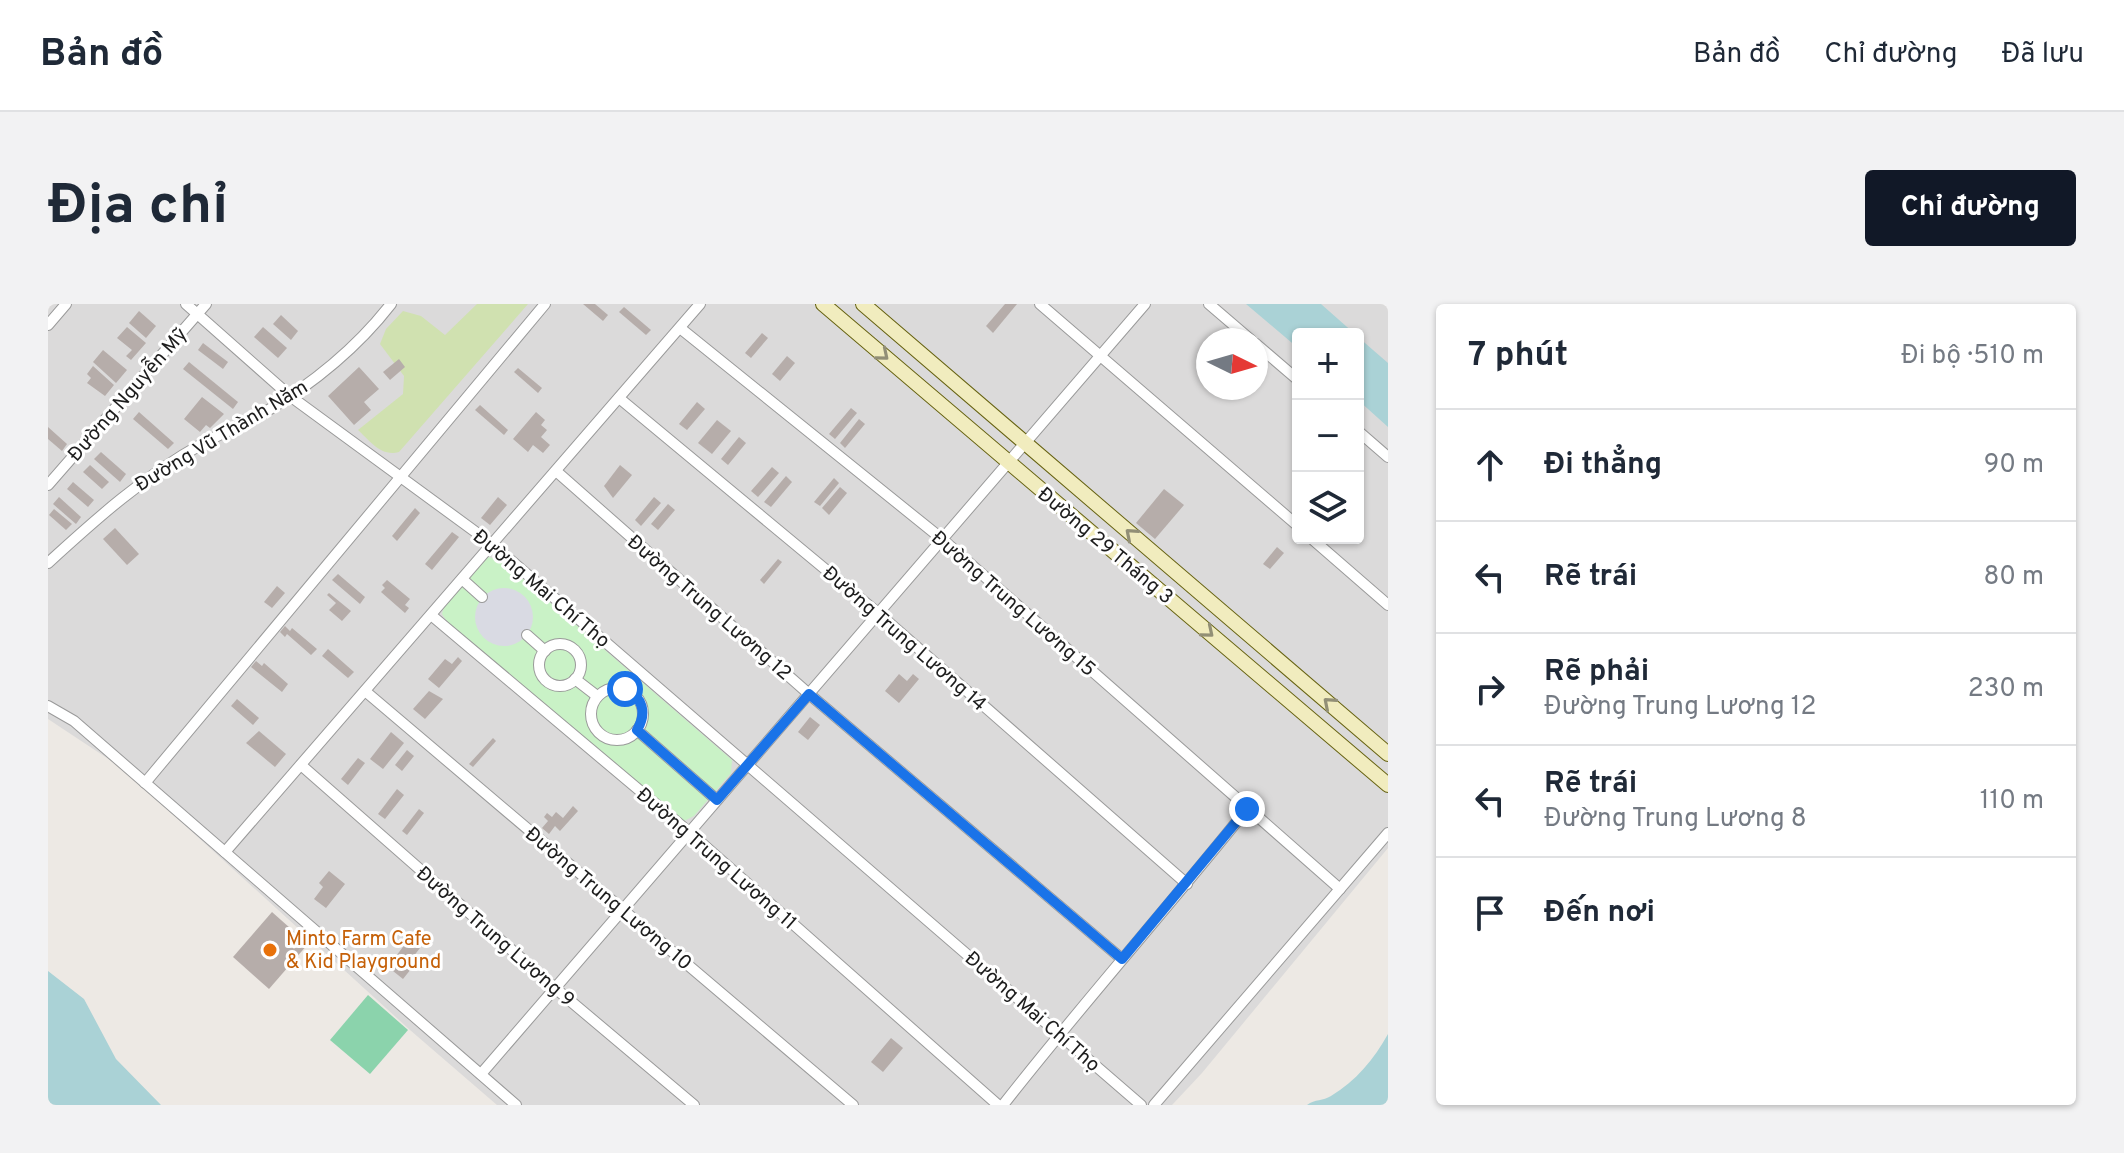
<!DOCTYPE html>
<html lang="vi">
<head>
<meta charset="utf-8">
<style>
	body { margin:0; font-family:Overpass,sans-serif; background:#f2f2f3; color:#1f2937 }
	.controls { position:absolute; right:24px; top:24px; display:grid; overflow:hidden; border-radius:8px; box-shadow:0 2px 6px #0004 }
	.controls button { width:72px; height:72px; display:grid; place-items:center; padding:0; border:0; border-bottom:2px solid #e0e1e3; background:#fff; color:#1f2937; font:40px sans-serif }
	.compass { position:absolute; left:1148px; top:24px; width:72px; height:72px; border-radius:50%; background:#fff; box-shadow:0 2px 6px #0004; rotate:95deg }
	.stop { position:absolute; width:24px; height:24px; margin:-18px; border:6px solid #1a73e8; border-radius:50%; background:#fff }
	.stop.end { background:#1a73e8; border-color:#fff; box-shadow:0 2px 8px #0008 }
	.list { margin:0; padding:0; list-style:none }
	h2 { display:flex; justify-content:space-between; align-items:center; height:104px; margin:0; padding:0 32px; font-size:34px }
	h2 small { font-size:26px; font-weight:400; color:#747a83 }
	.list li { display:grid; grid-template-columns:52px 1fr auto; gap:24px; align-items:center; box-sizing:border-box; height:112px; padding:0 32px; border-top:2px solid #e0e1e3 }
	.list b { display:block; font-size:30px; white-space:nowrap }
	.list p { margin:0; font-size:26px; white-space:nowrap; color:#747a83 }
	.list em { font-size:26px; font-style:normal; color:#747a83 }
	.icon { flex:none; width:44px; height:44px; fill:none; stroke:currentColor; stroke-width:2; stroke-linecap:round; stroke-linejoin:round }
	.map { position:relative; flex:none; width:1340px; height:801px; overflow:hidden; border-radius:8px }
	header { display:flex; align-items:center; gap:48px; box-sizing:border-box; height:112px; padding:0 40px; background:#fff; border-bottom:2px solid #e0e1e3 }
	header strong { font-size:38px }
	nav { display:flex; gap:44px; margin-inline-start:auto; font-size:28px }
	.intro { display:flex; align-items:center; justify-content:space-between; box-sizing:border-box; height:192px; padding:0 48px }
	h1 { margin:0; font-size:56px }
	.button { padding:20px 36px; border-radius:8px; background:#111827; color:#fff; font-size:28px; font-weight:700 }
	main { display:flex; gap:48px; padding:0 48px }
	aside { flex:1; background:#fff; border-radius:8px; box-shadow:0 2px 6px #0004 }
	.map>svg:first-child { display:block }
	.residential { fill:#dbdada; fill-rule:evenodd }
	.grass { fill:#d0e1b0 }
	.park { fill:#c9f2c6 }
	.pitch { fill:#8bd3ac }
	.plaza { fill:#d9dae3 }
	.water { fill:#aad2d6 }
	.building { fill:#b6adaa }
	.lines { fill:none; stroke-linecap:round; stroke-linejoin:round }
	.street-casing { stroke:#9a9a9a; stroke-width:12 }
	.secondary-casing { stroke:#676312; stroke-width:16 }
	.street { stroke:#fff; stroke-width:10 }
	.secondary { stroke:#f1ecbe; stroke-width:14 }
	.oneway { stroke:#928f76 }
	.route { stroke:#1a73e8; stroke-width:10 }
	.food-dot { fill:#e8710a; stroke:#fff; stroke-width:3 }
	.labels { text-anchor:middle; stroke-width:6; stroke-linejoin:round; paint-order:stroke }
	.street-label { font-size:20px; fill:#1d1d1d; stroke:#fff }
	.food-label { font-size:20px; fill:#c56008; stroke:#fff; text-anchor:start }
</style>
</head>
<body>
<header>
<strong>Bản đồ</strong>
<nav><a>Bản đồ</a><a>Chỉ đường</a><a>Đã lưu</a></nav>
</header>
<div class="intro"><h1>Địa chỉ</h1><a class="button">Chỉ đường</a></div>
<main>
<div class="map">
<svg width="1340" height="801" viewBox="0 0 1340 801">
	<rect width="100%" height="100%" fill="#ede9e4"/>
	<path class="residential" d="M0 0H1340V544L1154 769 1124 801H449L362 726 74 464 0 415ZM1250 30H1310V234H1250ZM1160 36H1208V84H1160Z"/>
	<path class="grass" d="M429 0H480L351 148C333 153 322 137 310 126L355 90 356 72 332 40 338 25 355 7 373 12 397 31Z"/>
	<polygon class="park" points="440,253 453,256 684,456 683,469 646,512 636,517 631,515 400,319 394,310 396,302"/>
	<polygon class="pitch" points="320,691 360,726 322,770 282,736"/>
	<circle class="plaza" cx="456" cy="313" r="29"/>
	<g class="water">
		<polygon points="1198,0 1273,0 1307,30 1250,30 1250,44"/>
		<polygon points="1310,33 1340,59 1340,123 1310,96"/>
		<polygon points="0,667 36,695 68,755 113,801 0,801"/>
		<path d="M1340 730V801H1259C1267 795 1275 797 1283 792 1308 777 1326 755 1340 730Z"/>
	</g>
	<g class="building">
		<polygon points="535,0 547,0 560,11 555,17"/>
		<polygon points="957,0 969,0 945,29 938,22"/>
		<polygon points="576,3 603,26 598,31 571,8"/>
		<polygon points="91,7 108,22 98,34 81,19"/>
		<polygon points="233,11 250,27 243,36 225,20"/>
		<polygon points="79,23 98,39 83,56 78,52 84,46 69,34"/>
		<polygon points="215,23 239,44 230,54 206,33"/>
		<polygon points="714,29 720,34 703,54 697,49"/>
		<polygon points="155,39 180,58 175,65 150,46"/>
		<polygon points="55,46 79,66 68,79 45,58"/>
		<polygon points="739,52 747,59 732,77 724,70"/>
		<polygon points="351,55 357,63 342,76 335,68"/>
		<polygon points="141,58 190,98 185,105 135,65"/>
		<polygon points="45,62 66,81 57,92 39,79 43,74 39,70"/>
		<polygon points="311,63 331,85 316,98 323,106 306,121 280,92"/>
		<polygon points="470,64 494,84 490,89 466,68"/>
		<polygon points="154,93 176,110 162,124 158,121 152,128 136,115"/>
		<polygon points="649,98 657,105 639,126 631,120"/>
		<polygon points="432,101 460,126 456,131 427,106"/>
		<polygon points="803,104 809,109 787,135 781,130"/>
		<polygon points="91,108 126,139 120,145 85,115"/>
		<polygon points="488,108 497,116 493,121 499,126 493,133 502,141 495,149 485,141 480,148 465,135"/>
		<polygon points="811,115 817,120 797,144 792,139"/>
		<polygon points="669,116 683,127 664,150 650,139"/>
		<polygon points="0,123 19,140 14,147 0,135"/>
		<polygon points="691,133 698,139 680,161 673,155"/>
		<polygon points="53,148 78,170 72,178 46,155"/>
		<polygon points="42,161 61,178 54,185 35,168"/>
		<polygon points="572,161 584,171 565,194 556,182"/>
		<polygon points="724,163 731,169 710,193 703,187"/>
		<polygon points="738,172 744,178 723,203 716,198"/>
		<polygon points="786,174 791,179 772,202 766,198"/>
		<polygon points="25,178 46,196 40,203 19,185"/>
		<polygon points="792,183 799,189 781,211 774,204"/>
		<polygon points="1116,185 1136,201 1107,235 1088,219"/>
		<polygon points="11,193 33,213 28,220 5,200"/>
		<polygon points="450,193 459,201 442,221 433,214"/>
		<polygon points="606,193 613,199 593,222 587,216"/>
		<polygon points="620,200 627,206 610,226 603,220"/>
		<polygon points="367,204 372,209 349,237 344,232"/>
		<polygon points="6,205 24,220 18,226 1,211"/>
		<polygon points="67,224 91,250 79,261 55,235"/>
		<polygon points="404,228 411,233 384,266 377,260"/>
		<polygon points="1229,243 1236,249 1222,265 1215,260"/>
		<polygon points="730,255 734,258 716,280 712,276"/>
		<polygon points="290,270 317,293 312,300 284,276"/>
		<polygon points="339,276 362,295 357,301 361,304 357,309 333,288 337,284 334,281"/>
		<polygon points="229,282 237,289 224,304 216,298"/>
		<polygon points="281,289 303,307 294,317 281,306 288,299 279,291"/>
		<polygon points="237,322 242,327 244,324 269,345 263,351 239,330 237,333 232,328"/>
		<polygon points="280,345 306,368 300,374 274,352"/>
		<polygon points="410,353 414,357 391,384 380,375 397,355 404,360"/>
		<polygon points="208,357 214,362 216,359 240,380 234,388 203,363"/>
		<polygon points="851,370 859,377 865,370 871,375 851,399 837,387"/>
		<polygon points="381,387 395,395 377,415 365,405"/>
		<polygon points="189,395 211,414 205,421 183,402"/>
		<polygon points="762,413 772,421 760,436 750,428"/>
		<polygon points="211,427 238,450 227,463 198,439"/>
		<polygon points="343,428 356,439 335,465 322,455"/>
		<polygon points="445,434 448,437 425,463 421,460"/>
		<polygon points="359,446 366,452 354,467 347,461"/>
		<polygon points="310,454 317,459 300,481 293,475"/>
		<polygon points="349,485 356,491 337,515 330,510"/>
		<polygon points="525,502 530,507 512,527 507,522 501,530 494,524 500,517 496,513 499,509 504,513 508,508 515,514"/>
		<polygon points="371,505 376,509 359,531 354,527"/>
		<polygon points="281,567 297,580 278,604 266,595 275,583 271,579"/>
		<polygon points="224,608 260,640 221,685 185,653"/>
		<polygon points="361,635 372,644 358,662 363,665 355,675 345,667 350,660 345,656"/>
		<polygon points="843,734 855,744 835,768 823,758"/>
	</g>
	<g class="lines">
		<g class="street-casing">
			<g id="street">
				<polyline points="138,0 242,92 444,240 1093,801"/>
				<polyline points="992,0 1250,222"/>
				<polyline points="1161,0 1203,36"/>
				<polyline points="0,21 18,0"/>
				<polyline points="632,24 894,235 1292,585"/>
				<polyline points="1208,40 1250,76"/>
				<polyline points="571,94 830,309 1139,580"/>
				<polyline points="1310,127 1340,153"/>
				<polyline points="508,167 761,390 1074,655"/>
				<polyline points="0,181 158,0"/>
				<polyline points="1263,234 1340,301"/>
				<path d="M0 259C48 215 96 172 154 140 173 129 194 121 214 110 263 81 308 45 343 0"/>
				<polyline points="414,275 434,293"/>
				<polyline points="383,311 641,528 950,801"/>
				<polyline points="479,331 497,347"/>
				<circle cx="512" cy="361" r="21"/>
				<polyline points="527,375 549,392"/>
				<circle cx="569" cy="410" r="26"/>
				<polyline points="317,387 805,801"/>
				<polyline points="0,402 26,417 468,801"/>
				<polyline points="589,426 669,496"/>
				<polyline points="253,461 507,684 646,801"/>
				<polyline points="97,479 497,0"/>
				<polyline points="177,548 652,0"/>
				<polyline points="433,770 1097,0"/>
				<path d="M955 801C1034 700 1119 605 1199 505"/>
				<polyline points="1106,801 1340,529"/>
			</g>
		</g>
		<g class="secondary-casing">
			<g id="secondary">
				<polyline points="775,0 1340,481"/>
				<polyline points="815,0 1340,450"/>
			</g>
		</g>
		<use href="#street" class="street"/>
		<use href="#secondary" class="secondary"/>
	</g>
	<defs><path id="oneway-chevron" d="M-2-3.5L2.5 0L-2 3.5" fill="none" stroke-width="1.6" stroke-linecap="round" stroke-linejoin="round" transform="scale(2)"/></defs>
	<g class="oneway">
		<use href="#oneway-chevron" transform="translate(835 51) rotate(40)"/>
		<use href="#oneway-chevron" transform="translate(1083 230) rotate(-139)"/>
		<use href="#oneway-chevron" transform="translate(1160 328) rotate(40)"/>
		<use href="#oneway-chevron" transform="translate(1281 399) rotate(-139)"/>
	</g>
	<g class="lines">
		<path class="route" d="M577 385C595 393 599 409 589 426L669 496 761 390 1074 655 1199 505"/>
	</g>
	<circle class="food-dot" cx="222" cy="646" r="8"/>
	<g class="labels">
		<g class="street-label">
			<text transform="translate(79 90) rotate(-49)" y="7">Đường Nguyễn Mỹ</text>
			<text transform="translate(173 131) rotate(-31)" y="7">Đường Vũ Thành Năm</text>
			<text transform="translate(1058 241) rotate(40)" y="7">Đường 29 Tháng 3</text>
			<text transform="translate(494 284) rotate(40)" y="7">Đường Mai Chí Thọ</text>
			<text transform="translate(966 299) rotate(41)" y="7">Đường Trung Lương 15</text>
			<text transform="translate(662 303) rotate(41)" y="7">Đường Trung Lương 12</text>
			<text transform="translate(857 334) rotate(41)" y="7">Đường Trung Lương 14</text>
			<text transform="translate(669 554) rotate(41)" y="7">Đường Trung Lương 11</text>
			<text transform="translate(561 594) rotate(40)" y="7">Đường Trung Lương 10</text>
			<text transform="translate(448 632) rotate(41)" y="7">Đường Trung Lương 9</text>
			<text transform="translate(985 707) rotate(41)" y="7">Đường Mai Chí Thọ</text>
		</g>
		<g class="food-label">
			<text x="238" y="641">Minto Farm Cafe<tspan x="238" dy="23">&amp; Kid Playground</tspan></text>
		</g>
	</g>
</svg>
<div class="controls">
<button>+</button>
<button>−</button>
<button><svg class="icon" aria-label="layers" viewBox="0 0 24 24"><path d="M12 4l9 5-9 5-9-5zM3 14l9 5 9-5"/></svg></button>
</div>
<svg class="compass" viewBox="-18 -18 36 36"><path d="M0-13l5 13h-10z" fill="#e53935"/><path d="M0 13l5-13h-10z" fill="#747a83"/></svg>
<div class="stop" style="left:577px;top:385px"></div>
<div class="stop end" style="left:1199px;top:505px"></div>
</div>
<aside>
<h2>7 phút<small>Đi bộ · 510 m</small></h2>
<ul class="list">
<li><svg class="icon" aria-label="ahead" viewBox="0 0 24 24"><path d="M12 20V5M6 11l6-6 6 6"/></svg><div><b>Đi thẳng</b></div><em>90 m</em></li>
<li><svg class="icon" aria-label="left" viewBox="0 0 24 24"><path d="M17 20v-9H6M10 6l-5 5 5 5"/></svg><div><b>Rẽ trái</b></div><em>80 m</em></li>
<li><svg class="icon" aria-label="right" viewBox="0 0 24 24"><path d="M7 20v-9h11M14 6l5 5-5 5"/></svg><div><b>Rẽ phải</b><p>Đường Trung Lương 12</p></div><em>230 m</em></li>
<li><svg class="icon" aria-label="left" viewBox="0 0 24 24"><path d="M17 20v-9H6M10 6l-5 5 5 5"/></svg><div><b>Rẽ trái</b><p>Đường Trung Lương 8</p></div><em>110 m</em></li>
<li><svg class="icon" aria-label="arrive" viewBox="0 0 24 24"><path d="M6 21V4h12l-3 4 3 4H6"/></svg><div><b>Đến nơi</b></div></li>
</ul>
</aside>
</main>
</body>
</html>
